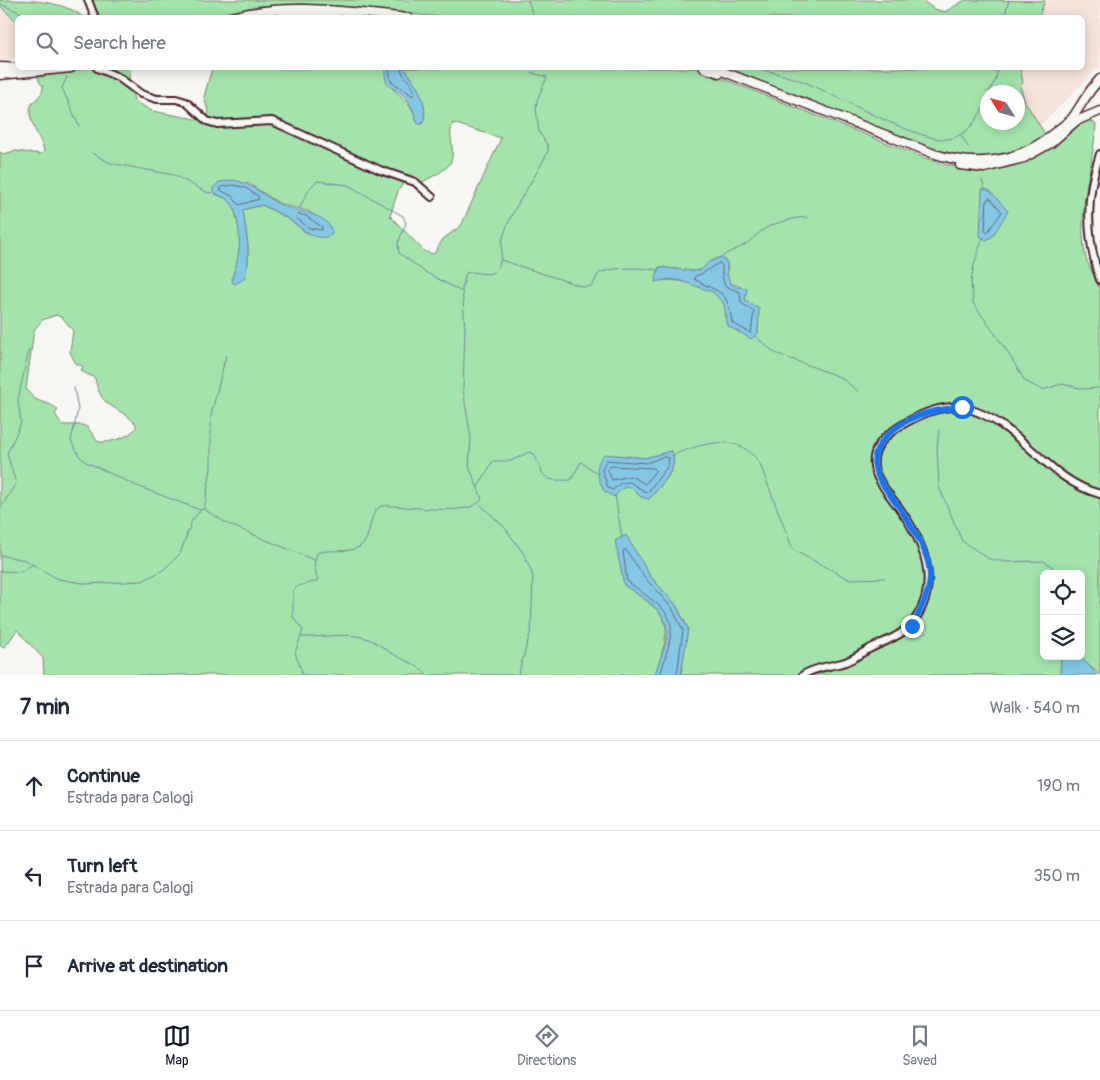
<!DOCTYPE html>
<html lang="en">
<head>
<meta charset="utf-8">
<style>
	body { margin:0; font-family:Pangolin,sans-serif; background:#f6f6f7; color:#1f2937 }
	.controls { position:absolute; right:15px; bottom:15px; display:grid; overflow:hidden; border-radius:8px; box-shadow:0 2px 12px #0003 }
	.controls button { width:45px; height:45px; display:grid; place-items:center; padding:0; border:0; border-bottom:1px solid #e0e1e3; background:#fff; color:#1f2937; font:25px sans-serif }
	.compass { position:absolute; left:980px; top:85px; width:45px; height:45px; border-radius:50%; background:#fff; box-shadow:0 2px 12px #0003; rotate:307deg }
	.stop { position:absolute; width:15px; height:15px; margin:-11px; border:4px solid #1a73e8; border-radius:50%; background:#fff }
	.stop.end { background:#1a73e8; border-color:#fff; box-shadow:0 1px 5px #0008 }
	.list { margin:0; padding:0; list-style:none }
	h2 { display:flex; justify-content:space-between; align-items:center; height:65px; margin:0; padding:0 20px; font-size:21px }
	h2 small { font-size:16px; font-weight:400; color:#747a83 }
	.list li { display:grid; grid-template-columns:32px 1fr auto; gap:15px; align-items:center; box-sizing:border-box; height:90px; padding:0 20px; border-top:1px solid #e0e1e3 }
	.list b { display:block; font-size:19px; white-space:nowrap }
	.list p { margin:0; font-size:16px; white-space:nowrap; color:#747a83 }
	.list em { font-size:16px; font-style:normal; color:#747a83 }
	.icon { flex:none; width:28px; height:28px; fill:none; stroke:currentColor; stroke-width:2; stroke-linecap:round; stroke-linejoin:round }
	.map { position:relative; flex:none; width:1100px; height:675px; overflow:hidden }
	.search { position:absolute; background:#fff; box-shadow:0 2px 12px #0003; left:15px; right:15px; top:15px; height:55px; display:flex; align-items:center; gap:12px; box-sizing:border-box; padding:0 18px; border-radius:8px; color:#747a83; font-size:19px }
	.sheet { height:335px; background:#fff }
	nav { display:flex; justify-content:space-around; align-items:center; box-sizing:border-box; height:70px; border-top:1px solid #e0e1e3; background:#fff; font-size:14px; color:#747a83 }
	nav a { display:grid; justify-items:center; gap:2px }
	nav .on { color:#111827 }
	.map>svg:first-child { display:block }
	.built { fill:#f5e3dc }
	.green { fill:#a4e4ac; stroke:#77826c; fill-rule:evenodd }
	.water { fill:#85c8e6; stroke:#6d849b }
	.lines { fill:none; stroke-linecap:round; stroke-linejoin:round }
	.shore { stroke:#626376; stroke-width:1 }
	.stream { stroke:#6d849b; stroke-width:1 }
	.secondary-casing { stroke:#4a1f2b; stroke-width:10 }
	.highway-casing { stroke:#4a1f2b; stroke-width:11 }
	.secondary { stroke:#f6f6f2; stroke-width:6 }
	.highway { stroke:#f6f6f2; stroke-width:8 }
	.route { stroke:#1a73e8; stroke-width:6 }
</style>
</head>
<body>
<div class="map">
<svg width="1100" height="675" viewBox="0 0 1100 675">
	<rect width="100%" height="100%" fill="#f6f6f2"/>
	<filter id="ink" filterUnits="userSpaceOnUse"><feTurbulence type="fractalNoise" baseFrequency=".02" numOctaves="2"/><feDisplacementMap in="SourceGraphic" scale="10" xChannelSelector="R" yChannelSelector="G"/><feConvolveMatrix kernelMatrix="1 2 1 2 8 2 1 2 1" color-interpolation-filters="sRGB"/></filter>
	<g filter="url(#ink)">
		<g class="built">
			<polygon points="0,0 18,18 17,58 0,61"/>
			<polygon points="1001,0 1100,0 1100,66 1042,124 1018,119 1018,92 992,92 994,68 1082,68 1082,18 999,17"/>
		</g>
		<g class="green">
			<path d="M0 0C28 0 62 0 83 17L18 18 17 22 0 6Z"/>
			<polygon points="84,0 922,0 934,9 945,12 965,0 1045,1 1038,18 452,18 303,4 258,6 205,17 93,18"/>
			<path d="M90 68H131L129 76 134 101 152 111 200 120 209 114 204 97 212 68H385C384 96 411 91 416 121L422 124C431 106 415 81 404 68H695L925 158 942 164 971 168 996 166 1082 116 1096 124C1093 167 1077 210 1085 254 1087 265 1096 278 1100 289V675L1080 658 1081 574H1044V656H1061L1060 675H681L688 628 676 605 650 576 625 535 619 555 624 585C673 619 673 619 655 675H44L43 658 17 630 5 647 0 646V152L3 154 15 151 41 154 44 151 43 146C38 135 27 118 31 106 34 98 44 96 43 86L40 83 38 77ZM453 123 501 138 461 226 443 239 434 254 425 252 390 216 398 191 408 177 423 182C430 177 441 173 447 167 459 155 446 137 453 123ZM248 183 280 204 308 211 330 227 307 233 287 218 262 205 243 210 248 246V264L232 278 240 254 241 235 234 207 229 200 215 194ZM720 257 727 262V275L730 283 741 287 745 300C760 308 759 317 758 333L726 323C726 317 726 309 724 303 714 284 674 278 655 281L660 267 692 271 701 270 709 262ZM56 315 63 318 73 331 70 352 76 364 83 366 81 371 95 378C101 411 118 404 136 424V428C128 438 111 443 98 442L88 428 83 425H62L55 414 58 410C47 399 35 406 26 388L34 330 42 320ZM671 451C681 468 659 487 649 499L641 497 630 487 623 488 616 455 645 458Z"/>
			<path d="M720 68H1020L1023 83 1020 86 1025 102 1045 134C1027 151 992 161 967 159 955 158 943 153 932 150ZM988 92H1018V122H988Z"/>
		</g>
		<g class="water">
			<path d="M385 68H404C415 81 431 106 422 124H418C414 114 413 107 406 98 394 85 384 91 385 68Z"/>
			<path d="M234 180C252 184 263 195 279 204 292 212 329 211 332 233 319 247 299 225 287 218 279 213 270 209 262 205L243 210 248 246V264L244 279 235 284 232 282V278C239 257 242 242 237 220 235 214 235 207 230 202 225 196 216 196 212 189L219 182Z"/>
			<polygon points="982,189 989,190 1008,211 992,237 986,240 980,236"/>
			<polygon points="721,257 727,262 727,275 730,283 736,287 747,288 745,300 759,309 758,333 751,339 728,326 724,304 713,292 681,281 670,279 655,282 659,267 692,271 701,270 709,262"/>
			<path d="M671 451C681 467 659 487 649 499L641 497 630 487 623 488 614 497 604 491C598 478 593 467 604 454L645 458Z"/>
			<path d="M626 535 650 576 676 605 688 629 681 675H655C658 662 665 650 667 637 671 612 641 597 624 585L615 541Z"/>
			<polygon points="1061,656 1080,656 1097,675 1060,675"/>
		</g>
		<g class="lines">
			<g class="shore">
				<path d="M389 68 391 81 413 96C417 85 402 78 401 68"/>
				<polygon points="234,185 246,188 258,196 259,199 239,205 232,196 220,190 222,187"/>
				<polygon points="990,198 1002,212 987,233 985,231 987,200"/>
				<polygon points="299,214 306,216 322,227 322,230 309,228 296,218"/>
				<path d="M719 263 722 265V276L725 286 740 292 741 303 754 311 751 333 732 323C727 287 721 295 694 279L695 276C705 274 710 267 719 263Z"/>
				<polygon points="663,457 669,458 668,466 647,493 630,482 621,483 613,490 608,488 602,470 606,460 646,463"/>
				<polygon points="611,466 654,468 656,470 645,484 631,476 612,480 608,470"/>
				<path d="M660 675C679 613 677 619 627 581L623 551 625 549 646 579 672 608 683 630 677 675"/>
			</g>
			<g class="stream">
				<polyline points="528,0 534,18"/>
				<polyline points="0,4 33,18"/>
				<polyline points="1004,18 1009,0"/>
				<path d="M758 68C775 73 793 77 809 84 837 96 922 143 948 139 971 135 980 115 988 96"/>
				<polyline points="67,77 62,88 79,126"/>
				<polyline points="989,92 996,79 998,68"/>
				<polyline points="961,135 968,147"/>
				<polyline points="92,153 110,163 174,175 208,193 213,192"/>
				<polyline points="982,180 985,190"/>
				<polyline points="299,209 310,188 317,181 348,185 403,216 406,223 398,243 399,253 425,272 462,292"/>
				<polyline points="983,237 974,265 971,282 973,303 1005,348 1025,381 1042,390 1062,384 1084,389 1098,388"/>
				<path d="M721 258C726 252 734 251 741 247 751 242 757 233 766 228 774 223 798 217 807 217"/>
				<path d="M501 260 584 287 592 286 599 273C618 266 640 268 659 270"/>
				<polyline points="755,336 775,353 840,377 859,392"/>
				<polyline points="74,388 78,409 71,441 80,457 86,462 137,486 200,510 204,509 228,524 314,560"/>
				<polyline points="939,430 937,448 939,487 962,541 989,559 1006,562 1044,561 1054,568 1058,574"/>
				<path d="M673 455C703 443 739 431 760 464L793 550 849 579 885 578"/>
				<path d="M478 487 493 461H511L529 452 534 454C546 478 539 481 571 480L581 462 597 473"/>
				<polyline points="615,495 622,538"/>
				<polyline points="480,504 505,528 524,554 533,576 531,630 518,675"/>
				<polyline points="0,509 16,483 7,454 21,423 18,400 29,349"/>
				<polyline points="204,509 211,469 211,415 226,355"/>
				<polyline points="0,555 25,560 58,579 88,584 142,581 163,570 180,554 192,520 200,511"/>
				<polyline points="0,571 21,572 32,565"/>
				<path d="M301 637C322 638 345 632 366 638 376 641 384 649 393 654 405 661 416 664 426 673"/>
				<path d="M303 675 295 653 303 630 293 617V591L298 586 318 581 314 565 317 553C330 548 347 554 359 547 374 539 366 514 381 506 403 504 470 519 482 499L469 466 471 438 463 390 465 328 462 288 466 273C475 270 489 278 496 270 504 260 500 248 503 237 513 205 535 180 548 151V146L539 132 536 109 537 100 547 77 532 73 527 68"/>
			</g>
			<g class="secondary-casing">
				<g id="secondary">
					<polyline points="88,0 95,18"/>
					<polyline points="97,68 118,77 141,94 157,99 176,99 186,102 207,121 217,124 272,121 380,170 415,182 432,197"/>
					<path d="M1100 154C1085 196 1086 238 1100 280"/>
					<path d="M803 675C816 667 827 667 842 663 851 661 860 654 869 649 889 639 907 635 919 613 938 579 923 542 902 512 893 499 880 486 875 471 868 447 889 432 907 422 923 413 946 404 965 408 1019 421 1046 480 1100 494"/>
				</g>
			</g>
			<g class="highway-casing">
				<g id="highway">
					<path d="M228 18C287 1 348 12 408 18"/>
					<polyline points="277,18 294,14 337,18"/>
					<polyline points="0,67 25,68"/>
					<polyline points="704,68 719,73"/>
					<path d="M714 68 932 153C975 168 1020 163 1055 132 1061 127 1068 123 1073 117 1082 104 1088 91 1100 79"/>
					<polyline points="0,75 71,68"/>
					<polyline points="960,165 984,168 1024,158 1051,143 1076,121 1100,111"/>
				</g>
			</g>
			<use href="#secondary" class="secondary"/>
			<use href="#highway" class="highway"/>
		</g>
	</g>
	<g class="lines" filter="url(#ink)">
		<path class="route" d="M912 626C920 612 930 592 930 576 930 555 914 530 903 513 884 484 856 463 891 432 910 414 938 409 962 407"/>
	</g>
</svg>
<div class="controls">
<button><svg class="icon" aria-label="locate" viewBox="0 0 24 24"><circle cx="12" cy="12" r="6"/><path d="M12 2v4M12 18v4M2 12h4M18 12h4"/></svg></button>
<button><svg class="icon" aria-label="layers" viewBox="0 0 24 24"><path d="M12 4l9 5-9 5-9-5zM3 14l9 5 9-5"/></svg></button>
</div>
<svg class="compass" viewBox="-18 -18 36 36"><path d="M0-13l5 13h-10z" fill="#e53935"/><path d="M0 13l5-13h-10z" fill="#747a83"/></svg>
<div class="stop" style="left:962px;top:407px"></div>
<div class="stop end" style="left:912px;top:626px"></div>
<div class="search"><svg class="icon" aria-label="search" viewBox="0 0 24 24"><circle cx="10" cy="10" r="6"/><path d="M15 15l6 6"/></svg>Search here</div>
</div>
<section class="sheet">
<h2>7 min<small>Walk · 540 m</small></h2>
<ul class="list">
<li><svg class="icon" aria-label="ahead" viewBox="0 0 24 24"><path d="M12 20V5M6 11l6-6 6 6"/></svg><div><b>Continue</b><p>Estrada para Calogi</p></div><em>190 m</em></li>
<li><svg class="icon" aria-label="left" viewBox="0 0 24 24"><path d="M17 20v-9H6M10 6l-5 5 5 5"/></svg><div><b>Turn left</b><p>Estrada para Calogi</p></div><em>350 m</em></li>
<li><svg class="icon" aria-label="arrive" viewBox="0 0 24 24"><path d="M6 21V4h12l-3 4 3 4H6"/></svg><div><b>Arrive at destination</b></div></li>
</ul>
</section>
<nav>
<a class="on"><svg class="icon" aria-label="map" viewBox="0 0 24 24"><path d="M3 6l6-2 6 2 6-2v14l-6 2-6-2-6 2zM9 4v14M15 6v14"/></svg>Map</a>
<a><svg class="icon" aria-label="directions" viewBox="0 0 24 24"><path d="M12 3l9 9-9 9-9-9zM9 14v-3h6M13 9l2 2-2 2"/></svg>Directions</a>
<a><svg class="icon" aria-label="saved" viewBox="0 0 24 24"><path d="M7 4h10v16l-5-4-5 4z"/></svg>Saved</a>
</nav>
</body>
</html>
